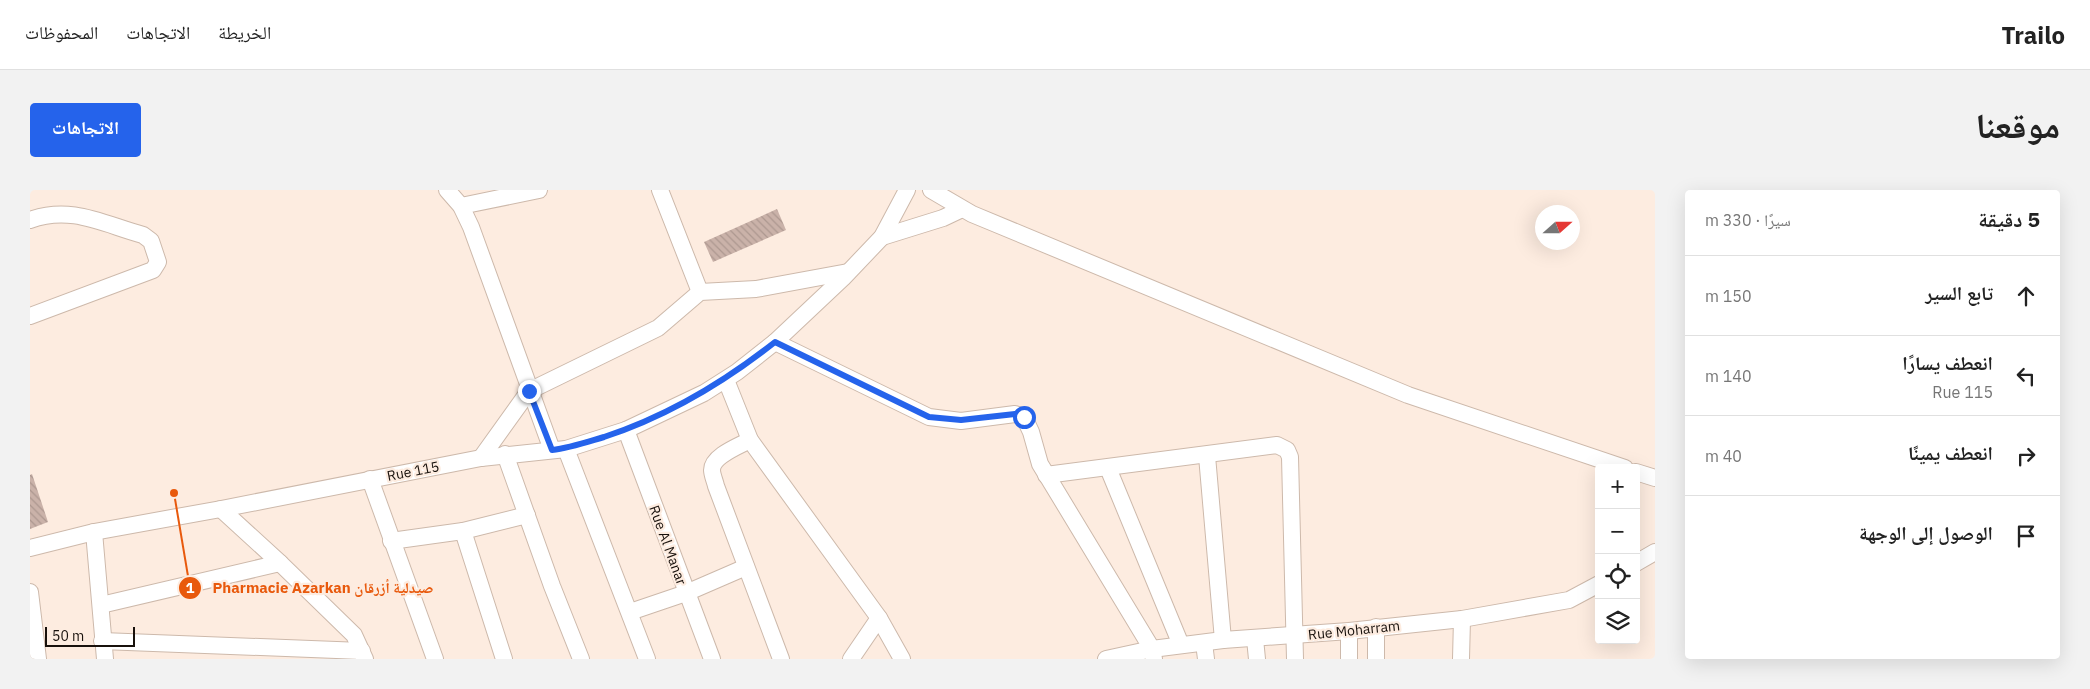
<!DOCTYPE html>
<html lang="ar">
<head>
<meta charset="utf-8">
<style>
	body { margin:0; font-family:"IBM Plex Sans","Noto Naskh Arabic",sans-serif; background:#f2f2f2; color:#222; direction:rtl }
	.controls { position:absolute; right:15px; bottom:15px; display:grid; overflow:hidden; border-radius:5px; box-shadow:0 5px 20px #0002 }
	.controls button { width:45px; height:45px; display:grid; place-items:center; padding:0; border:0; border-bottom:1px solid #e0e0e0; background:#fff; color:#222; font:25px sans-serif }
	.compass { position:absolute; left:1505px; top:15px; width:45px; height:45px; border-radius:50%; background:#fff; box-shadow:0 5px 20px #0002; rotate:69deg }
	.scale { position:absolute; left:15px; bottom:12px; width:90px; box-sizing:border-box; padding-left:5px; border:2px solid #18110c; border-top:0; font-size:14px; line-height:18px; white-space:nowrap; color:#18110c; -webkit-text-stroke:4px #fdece0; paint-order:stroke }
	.stop { position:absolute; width:15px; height:15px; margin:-11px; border:4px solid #2563eb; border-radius:50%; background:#fff }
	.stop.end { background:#2563eb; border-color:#fff; box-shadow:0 1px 5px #0008 }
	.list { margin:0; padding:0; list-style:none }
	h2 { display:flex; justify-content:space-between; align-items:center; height:65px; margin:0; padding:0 20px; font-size:21px }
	h2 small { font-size:16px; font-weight:400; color:#767676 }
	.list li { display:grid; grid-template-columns:32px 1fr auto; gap:15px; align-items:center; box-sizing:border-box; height:80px; padding:0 20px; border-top:1px solid #e0e0e0 }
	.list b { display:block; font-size:19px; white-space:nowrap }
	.list p { margin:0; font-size:16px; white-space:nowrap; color:#767676 }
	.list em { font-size:16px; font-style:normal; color:#767676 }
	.icon { flex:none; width:28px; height:28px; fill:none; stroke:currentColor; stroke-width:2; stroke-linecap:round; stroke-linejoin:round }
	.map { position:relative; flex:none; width:1625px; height:469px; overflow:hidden; direction:ltr; border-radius:5px }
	header { display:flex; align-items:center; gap:30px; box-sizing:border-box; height:70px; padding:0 25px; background:#fff; border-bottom:1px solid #e0e0e0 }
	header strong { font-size:24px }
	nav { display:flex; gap:28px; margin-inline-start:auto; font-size:18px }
	.intro { display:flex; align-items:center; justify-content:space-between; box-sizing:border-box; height:120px; padding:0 30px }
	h1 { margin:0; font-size:35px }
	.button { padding:12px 22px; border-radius:5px; background:#2563eb; color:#fff; font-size:18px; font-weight:700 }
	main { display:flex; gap:30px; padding:0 30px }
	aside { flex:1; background:#fff; border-radius:5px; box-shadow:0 5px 20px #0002 }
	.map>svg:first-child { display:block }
	.building { fill:url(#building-back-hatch) }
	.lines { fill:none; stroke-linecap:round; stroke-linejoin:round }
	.minor-casing { stroke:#cdb9ab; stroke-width:18 }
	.minor { stroke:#fff; stroke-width:16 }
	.route { stroke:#2563eb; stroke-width:6 }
	.labels { text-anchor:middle; stroke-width:4.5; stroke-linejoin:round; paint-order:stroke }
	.street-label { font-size:14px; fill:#18110c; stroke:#fdece0 }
	.leader { fill:none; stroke:#e8590c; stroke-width:2 }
	.callout-dot { fill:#e8590c; stroke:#fdece0; stroke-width:2 }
	.mark-label { font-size:15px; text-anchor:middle; font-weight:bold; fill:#fff }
	.callout-label { font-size:15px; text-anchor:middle; font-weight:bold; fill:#e8590c; stroke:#fdece0; stroke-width:4.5; stroke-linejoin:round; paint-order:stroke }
</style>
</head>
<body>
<header>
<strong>Trailo</strong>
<nav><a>الخريطة</a><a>الاتجاهات</a><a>المحفوظات</a></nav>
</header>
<div class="intro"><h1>موقعنا</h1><a class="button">الاتجاهات</a></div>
<main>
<aside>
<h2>5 دقيقة<small>سيرًا · 330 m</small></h2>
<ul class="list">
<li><svg class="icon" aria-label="ahead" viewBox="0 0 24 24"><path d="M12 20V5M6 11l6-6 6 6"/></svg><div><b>تابع السير</b></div><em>150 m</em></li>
<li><svg class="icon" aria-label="left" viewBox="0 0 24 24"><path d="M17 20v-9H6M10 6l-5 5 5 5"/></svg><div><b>انعطف يسارًا</b><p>Rue 115</p></div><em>140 m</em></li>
<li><svg class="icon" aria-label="right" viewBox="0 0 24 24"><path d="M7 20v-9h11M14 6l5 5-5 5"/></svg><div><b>انعطف يمينًا</b></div><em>40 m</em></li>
<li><svg class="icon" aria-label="arrive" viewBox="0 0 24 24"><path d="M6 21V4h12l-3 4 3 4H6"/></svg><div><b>الوصول إلى الوجهة</b></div></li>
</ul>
</aside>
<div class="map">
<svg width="1625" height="469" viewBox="0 0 1625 469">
	<defs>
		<pattern id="building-back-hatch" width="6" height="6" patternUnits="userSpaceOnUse" patternTransform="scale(1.25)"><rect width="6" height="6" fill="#cab2a9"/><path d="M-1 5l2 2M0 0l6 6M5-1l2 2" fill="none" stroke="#ad9890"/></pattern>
	</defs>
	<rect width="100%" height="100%" fill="#fdece0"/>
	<g class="building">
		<polygon points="747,19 756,40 683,72 674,52"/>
		<polygon points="2,284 18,332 0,339 0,285"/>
	</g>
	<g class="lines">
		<g class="minor-casing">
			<g id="minor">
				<polyline points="417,0 431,16 441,37 522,260"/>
				<polyline points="630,0 670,102"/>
				<polyline points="901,0 942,24 1378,205 1595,278"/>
				<polyline points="431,16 509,0"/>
				<path d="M0 30C41 15 73 34 113 45L121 51 128 72 123 80 0 126"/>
				<polyline points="852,47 913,28 932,19"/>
				<polyline points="745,152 899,227 931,231 985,224 994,227 1001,242 1010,274 1122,459 1124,469"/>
				<polyline points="696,190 720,250 849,428 872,469"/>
				<polyline points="596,240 682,469"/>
				<path d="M720 250C709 256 682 266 682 280 682 285 685 291 686 296L751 469"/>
				<polyline points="536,259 617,469"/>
				<polyline points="475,264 522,396 551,469"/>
				<polyline points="1177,266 1193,450"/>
				<polyline points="451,268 499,201 628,138 670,102 726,99 818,82"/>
				<polyline points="1078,278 1151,455"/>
				<polyline points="1606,282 1625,288"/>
				<polyline points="1016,285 1247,255 1257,260 1260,267 1265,469"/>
				<polyline points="340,289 405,469"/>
				<polyline points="191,319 250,373 324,445 335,469"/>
				<polyline points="433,341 474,469"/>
				<polyline points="64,342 75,469"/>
				<polyline points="361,351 433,341 497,325"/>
				<polyline points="0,358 64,342 191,319 451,268 536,259 596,240 674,203 707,182 745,152 813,88 852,47 877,0"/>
				<polyline points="1606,373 1625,362"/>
				<polyline points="0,402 8,469"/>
				<polyline points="71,415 250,373"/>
				<polyline points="600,422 656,403 716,377"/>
				<polyline points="1319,441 1319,469"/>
				<polyline points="1225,449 1227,469"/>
				<polyline points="72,451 332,461"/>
				<polyline points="1174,453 1176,469"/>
				<polyline points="821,469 849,428"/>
				<polyline points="1076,469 1122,459 1193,450 1319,441 1432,429 1539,410 1569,394"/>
				<polyline points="1346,469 1346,437"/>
				<polyline points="1431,469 1432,429"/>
			</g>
		</g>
		<use href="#minor" class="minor"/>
	</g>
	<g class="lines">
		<path class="route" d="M499 201 522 260C540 258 557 252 574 247 638 226 693 193 745 152L899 227 931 230 985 224 994 227"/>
	</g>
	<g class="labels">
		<g class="street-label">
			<text transform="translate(383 281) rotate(-11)" y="5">Rue 115</text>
			<text transform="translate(638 355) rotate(70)" y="5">Rue Al Manar</text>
			<text transform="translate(1324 440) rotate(-6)" y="5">Rue Moharram</text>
		</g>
	</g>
	<path class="leader" d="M144 303L160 398"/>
	<g class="callout-dot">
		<circle cx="144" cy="303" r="5"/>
		<circle cx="160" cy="398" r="12"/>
	</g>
	<g class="mark-label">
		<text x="160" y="403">1</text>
	</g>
	<g class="callout-label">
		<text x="293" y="403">Pharmacie Azarkan صيدلية أزرقان</text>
	</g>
</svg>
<div class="controls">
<button>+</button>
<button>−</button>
<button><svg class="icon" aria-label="locate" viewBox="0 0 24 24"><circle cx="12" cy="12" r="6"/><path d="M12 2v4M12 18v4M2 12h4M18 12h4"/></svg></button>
<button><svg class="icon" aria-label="layers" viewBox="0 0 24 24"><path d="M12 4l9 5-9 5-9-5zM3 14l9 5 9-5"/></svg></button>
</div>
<svg class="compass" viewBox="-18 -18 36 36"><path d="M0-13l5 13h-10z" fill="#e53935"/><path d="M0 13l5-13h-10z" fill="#767676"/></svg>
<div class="scale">50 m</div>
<div class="stop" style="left:994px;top:227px"></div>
<div class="stop end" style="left:499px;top:201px"></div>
</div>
</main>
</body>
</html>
